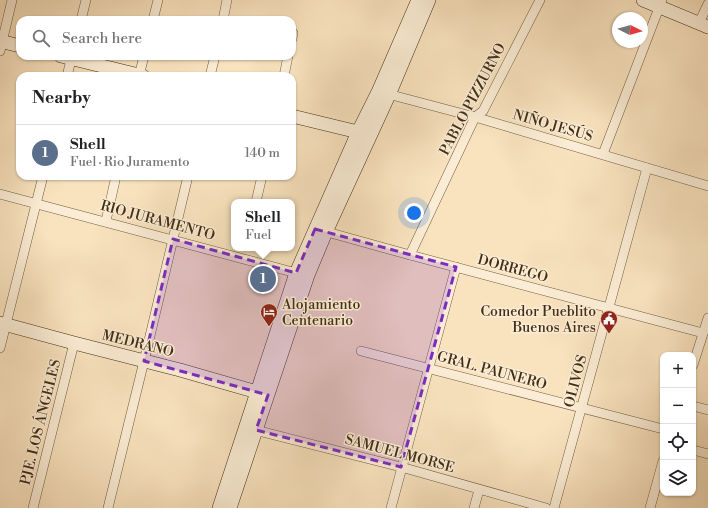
<!DOCTYPE html>
<html lang="en">
<head>
<meta charset="utf-8">
<style>
	body { margin:0; font-family:"Libre Bodoni",serif; background:#f6f6f6; color:#202124 }
	.controls { position:absolute; right:12px; bottom:12px; display:grid; overflow:hidden; border-radius:8px; box-shadow:0 1px 3px #0004 }
	.controls button { width:36px; height:36px; display:grid; place-items:center; padding:0; border:0; border-bottom:1px solid #e0e0e0; background:#fff; color:#202124; font:20px sans-serif }
	.compass { position:absolute; left:612px; top:12px; width:36px; height:36px; border-radius:50%; background:#fff; box-shadow:0 1px 3px #0004; rotate:96deg }
	.you { position:absolute; left:414px; top:213px; width:14px; height:14px; margin:-10px; border:3px solid #fff; border-radius:50%; background:#1a73e8; box-shadow:0 0 0 6px #1a73e833 }
	.badge { display:grid; place-items:center; width:26px; height:26px; border-radius:50%; background:#7c3aed; color:#fff; font-size:13px; font-weight:700 }
	.pin { position:absolute; translate:-50% -50%; border:2px solid #fff; box-shadow:0 1px 4px #0006 }
	.popup { position:absolute; left:231px; top:199px; width:64px; height:52px; box-sizing:border-box; display:grid; place-content:center; border-radius:8px; background:#fff; filter:drop-shadow(0 1px 3px #0005); font-size:13px; white-space:nowrap; color:#757577 }
	.popup b { font-size:15px; color:#202124 }
	.popup::after { content:''; position:absolute; left:50%; top:100%; margin-left:-8px; border:8px solid transparent; border-top-color:#fff }
	.list { margin:0; padding:0; list-style:none }
	h2 { display:flex; justify-content:space-between; align-items:center; height:52px; margin:0; padding:0 16px; font-size:17px }
	h2 small { font-size:13px; font-weight:400; color:#757577 }
	.list li { display:grid; grid-template-columns:26px 1fr auto; gap:12px; align-items:center; box-sizing:border-box; height:56px; padding:0 16px; border-top:1px solid #e0e0e0 }
	.list b { display:block; font-size:15px; white-space:nowrap }
	.list p { margin:0; font-size:13px; white-space:nowrap; color:#757577 }
	.list em { font-size:13px; font-style:normal; color:#757577 }
	.icon { flex:none; width:22px; height:22px; fill:none; stroke:currentColor; stroke-width:2; stroke-linecap:round; stroke-linejoin:round }
	.map { position:relative; flex:none; width:708px; height:508px; overflow:hidden }
	.search { position:absolute; background:#fff; box-shadow:0 1px 3px #0004; left:16px; top:16px; width:280px; height:44px; display:flex; align-items:center; gap:10px; box-sizing:border-box; padding:0 14px; border-radius:12px; color:#757577; font-size:15px }
	.panel { position:absolute; background:#fff; box-shadow:0 1px 3px #0004; left:16px; top:72px; width:280px; height:108px; border-radius:12px }
	.map>svg:first-child { display:block }
	.lines { fill:none; stroke-linecap:round; stroke-linejoin:round }
	.street-casing { stroke:#705b40; stroke-width:10 }
	.secondary-casing { stroke:#422e16; stroke-width:14 }
	.street { stroke:#fbedd5; stroke-width:9 }
	.secondary { stroke:#fbedd5; stroke-width:13 }
	.marked { fill:#7b2cbf; fill-opacity:0.2; stroke:#7b2cbf; stroke-width:3; stroke-dasharray:8 5; stroke-linejoin:round }
	.labels { text-anchor:middle; stroke-width:3; stroke-linejoin:round; paint-order:stroke }
	.street-label { font-size:14px; fill:#422e16; stroke:#fbedd5 }
	.poi-label { font-size:14px; fill:#422e16; stroke:#fbedd5; text-anchor:start }
</style>
</head>
<body>
<div class="map">
<svg width="708" height="508" viewBox="0 0 708 508">
	<rect width="100%" height="100%" fill="#f9e3bf"/>
	<filter id="stains"><feTurbulence type="fractalNoise" baseFrequency=".005" numOctaves="4"/><feColorMatrix values="0 0 0 0 .2 0 0 0 0 .09 0 0 0 0 .02 0 0 0 .5 -.17"/></filter>
	<radialGradient id="worn" r=".72"><stop offset=".6" stop-color="#630" stop-opacity="0"/><stop offset="1" stop-color="#630" stop-opacity=".3"/></radialGradient>
	<g class="lines">
		<g class="street-casing">
			<g id="street">
				<polyline points="81,20 86,0"/>
				<polyline points="153,20 158,0"/>
				<polyline points="223,20 227,0"/>
				<polyline points="699,23 708,4"/>
				<polyline points="292,39 293,33"/>
				<polyline points="0,51 12,0"/>
				<polyline points="67,76 72,56"/>
				<polyline points="139,76 144,56"/>
				<polyline points="210,76 215,56"/>
				<polyline points="284,76 288,56"/>
				<polyline points="384,93 475,117 708,186"/>
				<polyline points="603,154 662,0"/>
				<polyline points="0,194 300,274"/>
				<polyline points="256,202 262,176"/>
				<polyline points="106,221 116,176"/>
				<polyline points="320,230 410,255 703,333"/>
				<polyline points="410,255 475,117 483,111 540,0"/>
				<polyline points="0,348 43,176"/>
				<polyline points="361,351 663,429"/>
				<polyline points="693,365 708,318"/>
				<polyline points="693,406 708,410"/>
				<polyline points="251,429 401,467 546,508"/>
				<polyline points="693,450 708,454"/>
				<polyline points="33,508 74,343"/>
				<polyline points="108,508 144,361 188,176"/>
				<polyline points="391,508 456,267"/>
				<polyline points="474,508 479,490"/>
				<polyline points="554,508 647,168"/>
				<polyline points="650,508 663,461"/>
			</g>
		</g>
		<g class="secondary-casing">
			<g id="secondary">
				<polyline points="643,0 708,27"/>
				<polyline points="0,41 20,46"/>
				<polyline points="61,56 143,76"/>
				<polyline points="292,116 358,132 366,136"/>
				<polyline points="0,323 74,343 180,370 264,394"/>
				<polyline points="219,508 296,273 358,132 378,92 418,0"/>
				<polyline points="230,508 308,275 326,232 389,95 429,0"/>
			</g>
		</g>
		<use href="#street" class="street"/>
		<use href="#secondary" class="secondary"/>
	</g>
	<path class="marked" d="M315 229 456 267 401 467 256 430 268 395 144 361 173 239 296 273Z"/>
	<defs>
		<g id="hotel-pin" transform="scale(0.9)"><path d="M0 17L-7.5 6A9.5 9.5 0 1 1 7.5 6Z" fill="#8f2418" stroke="#fbedd5"/><path d="M-6-4.5h1.5V1H6V5H4.5V3h-9V5H-6ZM-4 0a1.8 1.8 0 1 1 3.6 0ZM.5 0V-2.5h3Q6-2.5 6 0Z" fill="#fff"/></g>
		<g id="civic-pin" transform="scale(0.9)"><path d="M0 17L-7.5 6A9.5 9.5 0 1 1 7.5 6Z" fill="#8f2418" stroke="#fbedd5"/><path d="M-.6-6.5H3V-4.5H.6V-3L4-1V1h2V6H-6V1h2V-1L-.6-3ZM-1.2 2.5V6h2.4V2.5Z" fill="#fff"/></g>
	</defs>
	<g fill-rule="evenodd">
		<use href="#hotel-pin" x="269" y="312"/>
		<use href="#civic-pin" x="609" y="319"/>
	</g>
	<g class="labels">
		<g class="street-label">
			<text transform="translate(472 99) rotate(-62)" y="5">PABLO PIZZURNO</text>
			<text transform="translate(553 125) rotate(16)" y="5">NIÑO JESÚS</text>
			<text transform="translate(158 220) rotate(15)" y="5">RIO JURAMENTO</text>
			<text transform="translate(513 268) rotate(15)" y="5">DORREGO</text>
			<text transform="translate(138 343) rotate(14)" y="5">MEDRANO</text>
			<text transform="translate(492 370) rotate(15)" y="5">GRAL. PAUNERO</text>
			<text transform="translate(575 381) rotate(-75)" y="5">OLIVOS</text>
			<text transform="translate(40 422) rotate(-76)" y="5">PJE. LOS ÁNGELES</text>
			<text transform="translate(400 453) rotate(15)" y="5">SAMUEL MORSE</text>
		</g>
		<g class="poi-label">
			<text x="282" y="309">Alojamiento<tspan x="282" dy="16">Centenario</tspan></text>
			<text x="596" y="316" text-anchor="end">Comedor Pueblito<tspan x="596" dy="16">Buenos Aires</tspan></text>
		</g>
	</g>
	<rect width="100%" height="100%" filter="url(#stains)"/>
	<rect width="100%" height="100%" fill="url(#worn)"/>
</svg>
<div class="controls">
<button>+</button>
<button>−</button>
<button><svg class="icon" aria-label="locate" viewBox="0 0 24 24"><circle cx="12" cy="12" r="6"/><path d="M12 2v4M12 18v4M2 12h4M18 12h4"/></svg></button>
<button><svg class="icon" aria-label="layers" viewBox="0 0 24 24"><path d="M12 4l9 5-9 5-9-5zM3 14l9 5 9-5"/></svg></button>
</div>
<svg class="compass" viewBox="-18 -18 36 36"><path d="M0-13l5 13h-10z" fill="#e53935"/><path d="M0 13l5-13h-10z" fill="#757577"/></svg>
<div class="you"></div>
<div class="pin badge" style="left:263px;top:279px;background:#5c6f8a">1</div>
<div class="popup"><b>Shell</b>Fuel</div>
<div class="search"><svg class="icon" aria-label="search" viewBox="0 0 24 24"><circle cx="10" cy="10" r="6"/><path d="M15 15l6 6"/></svg>Search here</div>
<section class="panel">
<h2>Nearby<small></small></h2>
<ul class="list">
<li><span class="badge" style="background:#5c6f8a">1</span><div><b>Shell</b><p>Fuel · Rio Juramento</p></div><em>140 m</em></li>
</ul>
</section>
</div>
</body>
</html>
